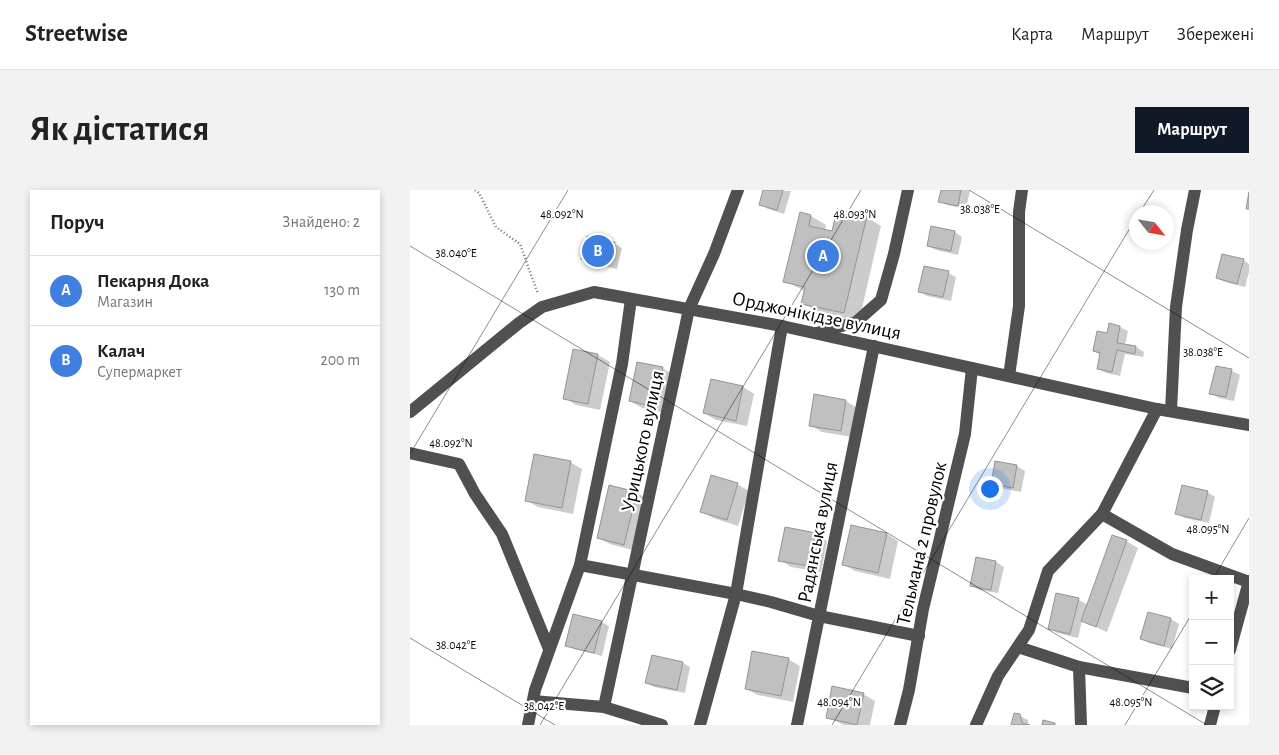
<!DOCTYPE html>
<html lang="uk">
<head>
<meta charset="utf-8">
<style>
	body { margin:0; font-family:"Alegreya Sans",sans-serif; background:#f2f2f2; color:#222 }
	.controls { position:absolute; right:15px; bottom:15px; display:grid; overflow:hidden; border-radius:0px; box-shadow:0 2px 8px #0003 }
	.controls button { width:45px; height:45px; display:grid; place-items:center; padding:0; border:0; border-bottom:1px solid #e0e0e0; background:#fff; color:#222; font:25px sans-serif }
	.compass { position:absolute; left:719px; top:15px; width:45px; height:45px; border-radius:50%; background:#fff; box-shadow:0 2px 8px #0003; rotate:121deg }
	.you { position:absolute; left:579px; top:298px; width:18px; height:18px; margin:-12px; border:4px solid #fff; border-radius:50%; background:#1a73e8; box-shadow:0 0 0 8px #1a73e833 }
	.badge { display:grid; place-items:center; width:32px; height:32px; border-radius:50%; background:#111827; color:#fff; font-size:16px; font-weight:700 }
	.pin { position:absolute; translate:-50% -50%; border:2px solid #fff; box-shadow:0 1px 5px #0006 }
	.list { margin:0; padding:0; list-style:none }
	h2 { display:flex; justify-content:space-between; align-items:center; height:65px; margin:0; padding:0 20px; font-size:21px }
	h2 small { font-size:16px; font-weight:400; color:#767676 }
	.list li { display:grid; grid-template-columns:32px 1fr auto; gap:15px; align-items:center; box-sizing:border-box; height:70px; padding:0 20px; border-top:1px solid #e0e0e0 }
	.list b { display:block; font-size:19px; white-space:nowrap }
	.list p { margin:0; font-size:16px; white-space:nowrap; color:#767676 }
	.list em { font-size:16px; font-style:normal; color:#767676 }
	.icon { flex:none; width:28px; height:28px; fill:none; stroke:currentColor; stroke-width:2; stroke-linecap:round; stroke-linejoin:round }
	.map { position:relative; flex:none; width:839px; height:535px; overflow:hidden; border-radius:0px }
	header { display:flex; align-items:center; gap:30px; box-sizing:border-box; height:70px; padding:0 25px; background:#fff; border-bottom:1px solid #e0e0e0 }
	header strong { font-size:24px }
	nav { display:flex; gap:28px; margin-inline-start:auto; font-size:18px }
	.intro { display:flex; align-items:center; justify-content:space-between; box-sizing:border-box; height:120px; padding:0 30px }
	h1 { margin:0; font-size:35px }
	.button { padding:12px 22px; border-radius:0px; background:#111827; color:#fff; font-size:18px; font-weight:700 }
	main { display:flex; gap:30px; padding:0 30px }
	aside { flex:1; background:#fff; border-radius:0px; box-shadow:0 2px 8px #0003 }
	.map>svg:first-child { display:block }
	.shadow { fill:#0003 }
	.building { fill:#c0c0c0; stroke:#949494 }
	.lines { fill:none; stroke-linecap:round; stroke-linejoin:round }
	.path { stroke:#727272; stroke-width:2.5; stroke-dasharray:1 2.5; stroke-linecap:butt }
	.minor { stroke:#505050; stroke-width:12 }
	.ticks { fill:none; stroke:#000; stroke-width:1; stroke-opacity:0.45 }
	.labels { text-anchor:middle; stroke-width:4.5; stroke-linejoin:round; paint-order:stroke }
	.street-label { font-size:20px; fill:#000; stroke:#fff }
	.ticks-label { font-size:12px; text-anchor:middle; fill:#000; stroke:#fff; stroke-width:4.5; stroke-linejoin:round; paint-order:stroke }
</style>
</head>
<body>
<header>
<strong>Streetwise</strong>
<nav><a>Карта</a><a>Маршрут</a><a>Збережені</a></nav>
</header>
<div class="intro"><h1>Як дістатися</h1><a class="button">Маршрут</a></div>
<main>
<aside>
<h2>Поруч<small>Знайдено: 2</small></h2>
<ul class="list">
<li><span class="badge" style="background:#3f7fe0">A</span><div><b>Пекарня Дока</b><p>Магазин</p></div><em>130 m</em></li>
<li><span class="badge" style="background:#3f7fe0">B</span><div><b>Калач</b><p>Супермаркет</p></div><em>200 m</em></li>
</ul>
</aside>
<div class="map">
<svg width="839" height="535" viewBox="0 0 839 535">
	<rect width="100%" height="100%" fill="#fff"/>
	<g class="shadow">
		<polygon points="355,0 381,1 374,24 358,19 350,14"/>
		<polygon points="532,0 560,0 556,19 537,15 530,11"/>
		<polygon points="391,24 401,26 416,35 415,41 422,42 456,27 471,36 449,131 408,122 393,113 395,101 375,91"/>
		<polygon points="545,42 552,47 548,65 526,60 518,56"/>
		<polygon points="204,53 212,58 207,79 181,73 173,69"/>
		<polygon points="833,70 839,74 839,82 835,97 815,92 807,88"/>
		<polygon points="538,83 546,87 541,111 517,106 510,101"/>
		<polygon points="700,135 710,137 718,141 715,155 726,157 734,162 733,167 715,164 710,186 696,183 689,179 691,165 684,161 698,145"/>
		<polygon points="164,160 188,165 200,172 190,220 166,215 155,208"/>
		<polygon points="807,177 822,181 830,185 824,211 809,208 801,203"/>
		<polygon points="252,178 264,185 256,223 232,218 220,211"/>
		<polygon points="302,190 333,197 344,204 337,236 306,230 294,223"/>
		<polygon points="405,206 436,211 447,218 442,247 412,242 400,235"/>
		<polygon points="160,272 172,279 163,324 128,317 116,310"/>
		<polygon points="586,273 607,276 615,281 611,302 590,298 583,294"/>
		<polygon points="327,294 339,301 328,336 303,328 292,321"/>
		<polygon points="797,302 805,307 799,333 774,328 767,323"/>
		<polygon points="227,303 238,309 226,361 200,354 188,348"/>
		<polygon points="442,336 477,344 488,351 480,389 445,381 433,374"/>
		<polygon points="406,344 417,351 411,382 381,377 370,370"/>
		<polygon points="716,351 728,358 697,442 672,431 668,448 647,443 639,438 669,410 678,415"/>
		<polygon points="567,368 586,372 594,377 588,403 569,400 561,395"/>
		<polygon points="739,423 761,429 769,434 762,459 739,453 732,449"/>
		<polygon points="191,432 199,436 192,466 164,459 156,455"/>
		<polygon points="378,469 390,476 383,512 348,505 336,499"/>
		<polygon points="273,473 280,477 275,503 244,497 237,493"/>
		<polygon points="453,504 465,511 460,535 434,535 417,527"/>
		<polygon points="610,526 618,530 618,535 602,535"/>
	</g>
	<g class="building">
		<polygon points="353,0 373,0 367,20 349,15"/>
		<polygon points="531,0 551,0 548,16 528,12"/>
		<polygon points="839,2 839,19 836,19"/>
		<polygon points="427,19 457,26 434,123 391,114 395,97 373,92 390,22 401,25 399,36 422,41"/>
		<polygon points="521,36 545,41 541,61 517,56"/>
		<polygon points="177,46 205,52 199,75 171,69"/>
		<polygon points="812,64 834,69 827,94 806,88"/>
		<polygon points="514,76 539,81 533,107 508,102"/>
		<polygon points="699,133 710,136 707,153 726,156 725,164 707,160 702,182 687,179 690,163 683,161 687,141 697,143"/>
		<polygon points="163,159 188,164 178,214 153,209"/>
		<polygon points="227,172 253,177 244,217 219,211"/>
		<polygon points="806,176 822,179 816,207 799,204"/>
		<polygon points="301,189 333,196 326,231 293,223"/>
		<polygon points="404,204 436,210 431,241 399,236"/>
		<polygon points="124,264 161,271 152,318 115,311"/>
		<polygon points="585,271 607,275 603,298 581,294"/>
		<polygon points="301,285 328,293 317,330 290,322"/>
		<polygon points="199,295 227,302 214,355 187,348"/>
		<polygon points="772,295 798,301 791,330 765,324"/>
		<polygon points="441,335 477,343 468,383 432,375"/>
		<polygon points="375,337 406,343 400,376 368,371"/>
		<polygon points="702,345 717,350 686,437 671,431"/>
		<polygon points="566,367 586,371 581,400 560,396"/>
		<polygon points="646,403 669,408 660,444 638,439"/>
		<polygon points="738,422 761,428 754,456 730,449"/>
		<polygon points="163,424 192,431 184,463 155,456"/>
		<polygon points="342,461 379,468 371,506 335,499"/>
		<polygon points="242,465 273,472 267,500 235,493"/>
		<polygon points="422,496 454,503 447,535 416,528"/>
		<polygon points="604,523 610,524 612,533 620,535 601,535"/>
		<polygon points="633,530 645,533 645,535 632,535"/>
	</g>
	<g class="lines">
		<polyline class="path" points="65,0 69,3 86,37 110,54 128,104"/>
		<g class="minor">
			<polyline points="407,143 446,132 471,110 484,64 498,0"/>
			<polyline points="599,186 609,116 609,22 612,0"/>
			<polyline points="761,221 766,117 777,40 785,0"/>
			<polyline points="0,222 109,133 132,117 184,102 372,136 747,219 839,235"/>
			<polyline points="0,263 49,274 65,304 92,344 139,459"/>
			<polyline points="692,324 762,364 839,392"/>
			<polyline points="170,375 326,404 361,412 409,426 509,446"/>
			<polyline points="608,457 669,477 783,498"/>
			<polyline points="820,460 839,391"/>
			<polyline points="669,477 671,535"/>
			<polyline points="123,511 194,517 252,535"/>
			<polyline points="194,517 279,119 304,64 328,0"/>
			<polyline points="118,535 125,500 170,375 212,174 221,109"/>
			<polyline points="290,535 326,404 372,136"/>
			<polyline points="387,535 464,156"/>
			<polyline points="490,535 499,500 513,419 555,244 562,178"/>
			<polyline points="566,535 588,486 619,440 638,381 692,324 747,219"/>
			<polyline points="800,535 805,516"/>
		</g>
	</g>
	<path class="ticks" d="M559 0 839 168M730 22 744 0M0 56 797 535M0 264 158 0M803 389 839 328M0 448 145 535M130 535 451 0M422 535 726 28M715 535 783 422"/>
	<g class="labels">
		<g class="street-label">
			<text transform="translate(407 125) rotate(12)" y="7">Орджонікідзе вулиця</text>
			<text transform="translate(232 251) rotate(-78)" y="7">Урицького вулиця</text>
			<text transform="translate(407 342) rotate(-79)" y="7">Радянська вулиця</text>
			<text transform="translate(511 353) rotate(-77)" y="7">Тельмана 2 провулок</text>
		</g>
	</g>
	<g class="ticks-label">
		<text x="570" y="23">38.038°E</text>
		<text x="152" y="28">48.092°N</text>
		<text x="445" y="28">48.093°N</text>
		<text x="46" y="67">38.040°E</text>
		<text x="793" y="166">38.038°E</text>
		<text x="41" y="257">48.092°N</text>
		<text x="798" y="343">48.095°N</text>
		<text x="46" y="459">38.042°E</text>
		<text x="429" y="516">48.094°N</text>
		<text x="721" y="516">48.095°N</text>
		<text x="134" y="520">38.042°E</text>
	</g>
</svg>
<div class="controls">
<button>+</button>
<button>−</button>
<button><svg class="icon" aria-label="layers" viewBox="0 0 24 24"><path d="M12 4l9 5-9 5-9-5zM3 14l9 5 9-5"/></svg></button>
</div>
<svg class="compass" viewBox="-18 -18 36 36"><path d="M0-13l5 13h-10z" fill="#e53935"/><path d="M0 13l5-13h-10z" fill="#767676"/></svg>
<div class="you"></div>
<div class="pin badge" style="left:413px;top:66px;background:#3f7fe0">A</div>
<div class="pin badge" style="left:188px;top:61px;background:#3f7fe0">B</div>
</div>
</main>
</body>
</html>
